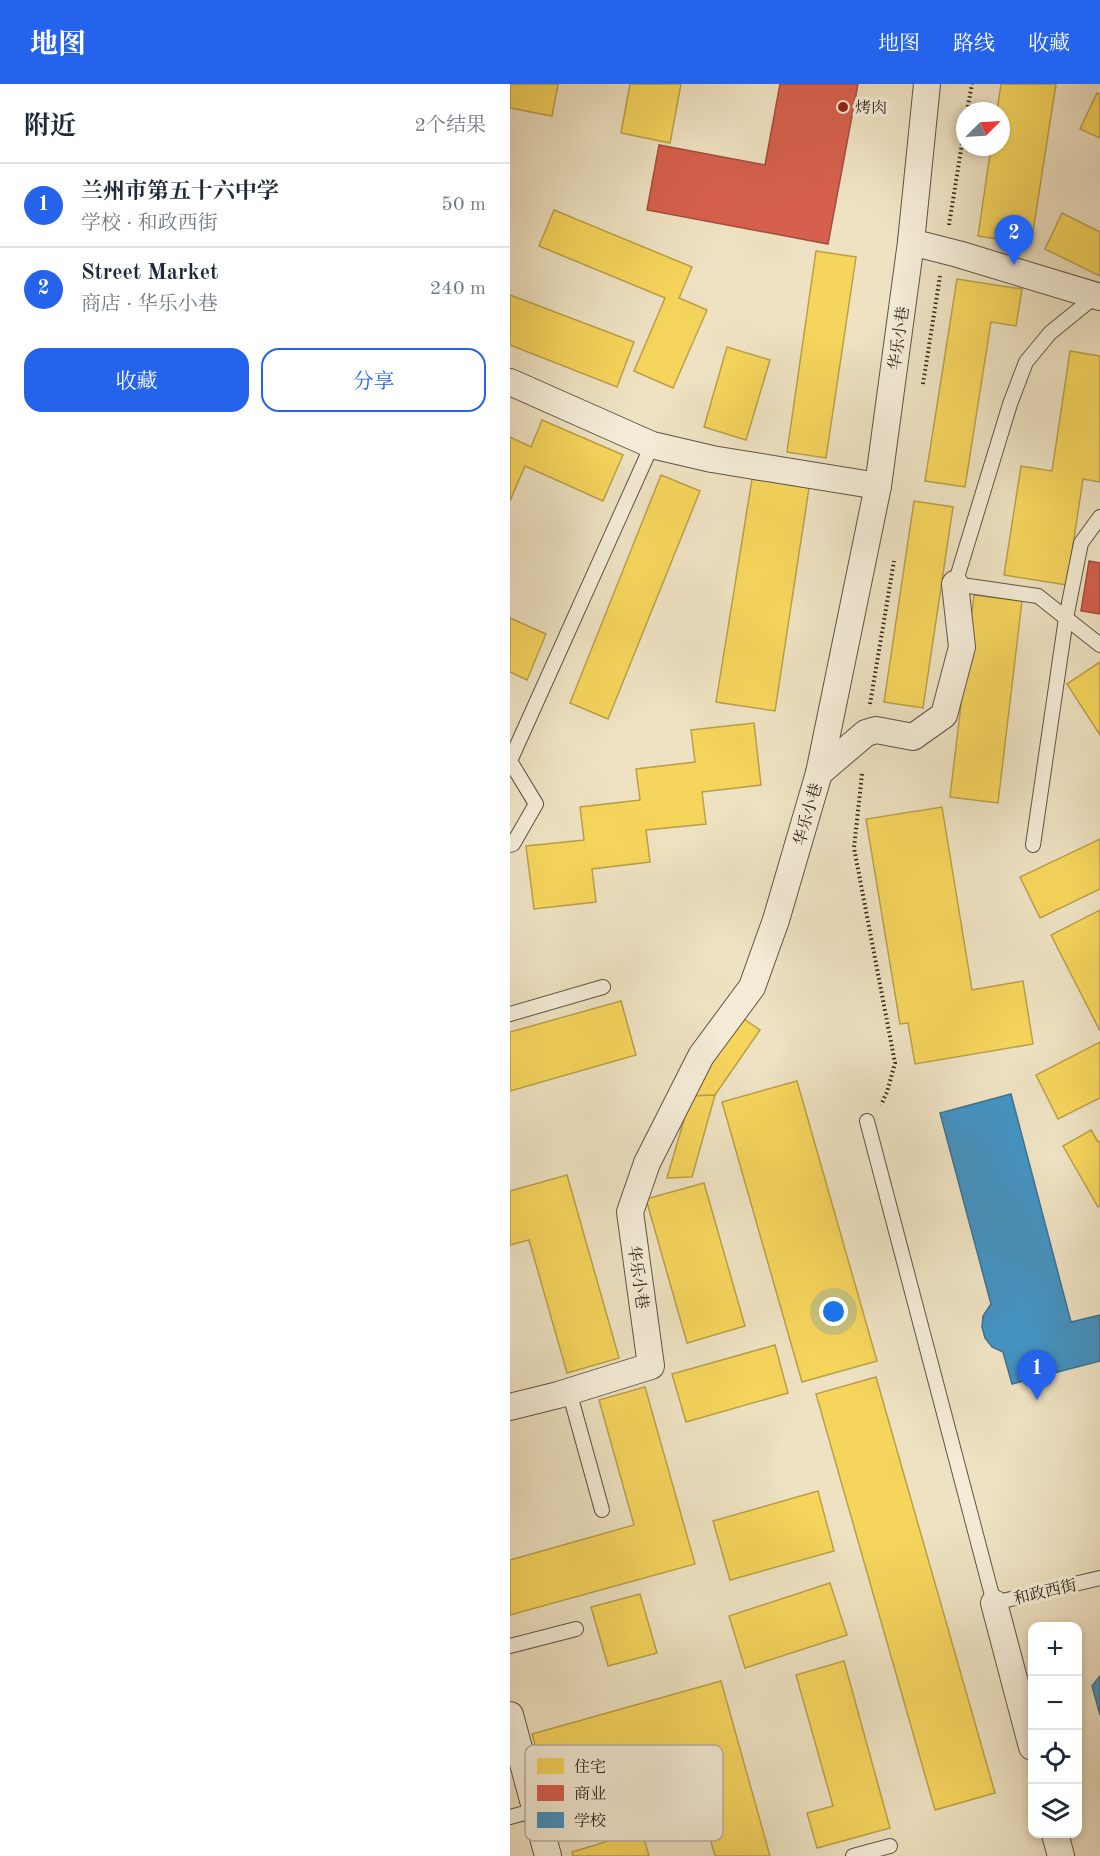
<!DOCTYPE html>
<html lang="zh">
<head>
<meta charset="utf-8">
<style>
	body { margin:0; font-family:"Old Standard TT","Noto Serif SC",serif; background:#f2f2f3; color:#1f2937 }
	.controls { position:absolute; right:18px; bottom:18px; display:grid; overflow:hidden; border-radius:12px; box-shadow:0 3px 9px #0003 }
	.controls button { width:54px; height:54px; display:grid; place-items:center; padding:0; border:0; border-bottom:2px solid #e0e1e3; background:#fff; color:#1f2937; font:30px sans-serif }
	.compass { position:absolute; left:446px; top:18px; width:54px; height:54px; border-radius:50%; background:#fff; box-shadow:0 3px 9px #0003; rotate:66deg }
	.you { position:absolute; left:324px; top:1228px; width:21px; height:21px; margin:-15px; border:4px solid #fff; border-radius:50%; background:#1a73e8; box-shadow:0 0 0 9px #1a73e833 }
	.badge { display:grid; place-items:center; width:39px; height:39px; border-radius:50%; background:#2563eb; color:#fff; font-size:20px; font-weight:700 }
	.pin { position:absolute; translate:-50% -50px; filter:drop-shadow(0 2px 3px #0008) }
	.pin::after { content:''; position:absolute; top:32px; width:21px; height:18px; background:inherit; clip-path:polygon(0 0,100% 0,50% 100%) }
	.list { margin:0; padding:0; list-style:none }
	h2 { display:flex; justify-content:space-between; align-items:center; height:78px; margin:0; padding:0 24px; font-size:26px }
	h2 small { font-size:20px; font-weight:400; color:#747a83 }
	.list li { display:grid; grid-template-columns:39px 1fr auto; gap:18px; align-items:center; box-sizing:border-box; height:84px; padding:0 24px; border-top:2px solid #e0e1e3 }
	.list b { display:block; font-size:22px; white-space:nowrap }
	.list p { margin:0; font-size:20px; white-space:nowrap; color:#747a83 }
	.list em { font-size:20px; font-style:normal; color:#747a83 }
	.actions { display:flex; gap:12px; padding:18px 24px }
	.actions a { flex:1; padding:14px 0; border:2px solid #2563eb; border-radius:18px; text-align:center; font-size:21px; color:#2563eb }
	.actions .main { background:#2563eb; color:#fff }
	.icon { flex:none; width:33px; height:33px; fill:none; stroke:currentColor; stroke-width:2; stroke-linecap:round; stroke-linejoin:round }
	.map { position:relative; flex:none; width:590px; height:1772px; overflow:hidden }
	header { display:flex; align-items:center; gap:36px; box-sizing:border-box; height:84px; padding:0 30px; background:#2563eb; color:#fff }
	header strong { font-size:28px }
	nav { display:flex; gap:33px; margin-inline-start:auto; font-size:21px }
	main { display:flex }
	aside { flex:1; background:#fff }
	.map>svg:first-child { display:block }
	.homes { fill:#f6d55c; stroke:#baa048; stroke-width:1.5 }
	.shops { fill:#d6604d; stroke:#a44e3e; stroke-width:1.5 }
	.schools { fill:#4393c3; stroke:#3d7291; stroke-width:1.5 }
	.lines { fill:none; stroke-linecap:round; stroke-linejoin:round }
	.lane-casing { stroke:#5e5445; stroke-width:16 }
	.street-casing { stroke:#5e5445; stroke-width:28 }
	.path { stroke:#2e241b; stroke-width:4; stroke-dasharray:1.5 3; stroke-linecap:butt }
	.lane { stroke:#f4ecd7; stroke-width:14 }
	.street { stroke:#f4ecd7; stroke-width:26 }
	.poi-dot { fill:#8f2418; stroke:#f4ecd7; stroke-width:2 }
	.labels { text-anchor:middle; stroke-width:6; stroke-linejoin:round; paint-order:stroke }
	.poi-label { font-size:16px; fill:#2e241b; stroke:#f4ecd7; text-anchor:start }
	.street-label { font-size:16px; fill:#2e241b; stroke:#f4ecd7 }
	.key { fill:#f4ecd7; stroke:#b9b09f; stroke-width:1.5 }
	.key-label { font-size:16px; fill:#2e241b }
</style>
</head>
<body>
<header>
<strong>地图</strong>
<nav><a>地图</a><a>路线</a><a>收藏</a></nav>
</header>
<main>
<aside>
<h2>附近<small>2个结果</small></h2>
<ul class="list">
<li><span class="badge">1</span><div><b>兰州市第五十六中学</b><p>学校 · 和政西街</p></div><em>50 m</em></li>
<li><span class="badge">2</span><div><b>Street Market</b><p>商店 · 华乐小巷</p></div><em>240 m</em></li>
</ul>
<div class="actions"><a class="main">收藏</a><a>分享</a></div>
</aside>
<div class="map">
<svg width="590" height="1772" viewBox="0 0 590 1772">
	<rect width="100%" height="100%" fill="#eee2c2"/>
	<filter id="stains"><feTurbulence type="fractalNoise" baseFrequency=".00333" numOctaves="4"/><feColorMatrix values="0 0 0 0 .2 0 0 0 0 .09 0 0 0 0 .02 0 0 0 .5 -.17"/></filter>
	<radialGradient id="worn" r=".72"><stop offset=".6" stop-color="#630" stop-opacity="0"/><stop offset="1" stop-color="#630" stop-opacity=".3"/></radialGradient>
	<g class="homes">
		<polygon points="0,0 48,0 42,32 0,24"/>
		<polygon points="120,0 171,0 160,59 111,49"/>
		<polygon points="491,0 546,0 521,160 468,152 481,63 491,63 491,27 487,27"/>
		<polygon points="587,9 590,10 590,54 570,45"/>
		<polygon points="44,126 182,183 169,214 197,226 163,304 124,287 155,214 29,162"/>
		<polygon points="552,129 590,148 590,192 535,165"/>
		<polygon points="306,167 346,173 316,374 277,368"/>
		<polygon points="447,195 512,205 506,242 481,238 455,403 415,397"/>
		<polygon points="0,211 124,258 107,303 0,261"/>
		<polygon points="217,263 260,276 236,356 194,343"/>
		<polygon points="560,267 590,272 590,398 573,395 557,501 494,491 511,382 542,387"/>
		<polygon points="32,336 113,371 93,417 15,382 0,417 0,353 21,363"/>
		<polygon points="151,391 190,407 98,635 60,619"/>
		<polygon points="242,395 299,404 265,627 206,618"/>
		<polygon points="404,417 443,423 413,624 374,618"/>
		<polygon points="464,511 512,517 488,719 440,713"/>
		<polygon points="0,534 36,550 17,596 0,588"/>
		<polygon points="590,578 590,651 557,600"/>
		<polygon points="244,639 251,701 192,708 196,740 136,746 140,778 82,785 86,818 24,825 16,762 74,756 70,723 130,716 126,685 185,678 181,646"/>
		<polygon points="432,723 462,906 513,897 523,960 405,980 398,939 390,940 356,735"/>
		<polygon points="590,755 590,805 530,834 510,793"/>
		<polygon points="590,826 590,947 541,851"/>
		<polygon points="111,917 126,971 0,1007 0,948"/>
		<polygon points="231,933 250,946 205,1011 181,1012"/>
		<polygon points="590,958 590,1014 548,1035 526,991"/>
		<polygon points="287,997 367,1277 292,1298 212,1018"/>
		<polygon points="205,1011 182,1093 157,1094 181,1012"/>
		<polygon points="581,1046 588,1058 590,1057 590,1122 588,1123 553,1062"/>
		<polygon points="57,1091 109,1274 57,1289 19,1156 0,1161 0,1107"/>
		<polygon points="194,1099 235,1242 177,1259 136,1115"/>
		<polygon points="265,1261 278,1309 176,1338 162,1290"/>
		<polygon points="366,1293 485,1709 425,1726 306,1310"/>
		<polygon points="135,1303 185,1480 0,1531 0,1476 124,1441 89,1316"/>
		<polygon points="308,1407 324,1467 220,1496 203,1437"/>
		<polygon points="320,1499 337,1551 235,1584 219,1532"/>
		<polygon points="130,1510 147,1569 98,1582 81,1523"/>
		<polygon points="334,1577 380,1744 307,1764 297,1729 323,1722 286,1591"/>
		<polygon points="211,1597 260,1772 205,1772 175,1664 37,1703 22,1650"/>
		<polygon points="132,1747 139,1772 63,1772 62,1768"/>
	</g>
	<g class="shops">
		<polygon points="270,0 348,0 318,160 137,126 149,61 255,81"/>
		<polygon points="579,477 590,479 590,530 571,527"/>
	</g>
	<g class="schools">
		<polygon points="501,1010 561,1238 590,1231 590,1277 502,1300 493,1268 482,1263 475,1254 472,1243 473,1232 481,1220 430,1029"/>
		<polygon points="590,1592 590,1631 582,1602"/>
	</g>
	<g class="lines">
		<g class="lane-casing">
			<g id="lane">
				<polyline points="588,210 540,249 516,278 500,320 445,500 528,512 590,561"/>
				<polyline points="0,761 3,760 26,720 0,677 142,361"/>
				<polyline points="523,761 556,534 571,459 590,433"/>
				<polyline points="0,930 93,903"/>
				<polyline points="357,1037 484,1519 590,1494"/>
				<polyline points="59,1307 92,1426"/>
				<polyline points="0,1562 66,1545"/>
				<polyline points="0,1733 159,1690"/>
				<polyline points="343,1772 380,1762"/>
			</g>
		</g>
		<g class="street-casing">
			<g id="street">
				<polyline points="401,158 448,170 590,213"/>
				<polyline points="0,298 142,361 202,375 368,402"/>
				<polyline points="309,689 356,649 366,646 403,653 434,631 452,563 445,500"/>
				<polyline points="0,1323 48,1311 141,1282 120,1128 137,1079 191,972 242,903 266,836 309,689 368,402 401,158 417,0"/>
				<polyline points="484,1519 522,1663"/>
				<polyline points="0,1631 38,1772"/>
				<polyline points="545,1750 551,1772"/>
			</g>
		</g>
		<g class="path">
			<polyline points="457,27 462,0"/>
			<polyline points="439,141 455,41"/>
			<polyline points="413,300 430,192"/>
			<polyline points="360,620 384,477"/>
			<polyline points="352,690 344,764 385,979 377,1008 371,1021"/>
		</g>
		<use href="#lane" class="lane"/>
		<use href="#street" class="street"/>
	</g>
	<circle class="poi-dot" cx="333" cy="23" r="6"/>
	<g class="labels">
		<g class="poi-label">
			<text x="345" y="29">烤肉</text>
		</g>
		<g class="street-label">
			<text transform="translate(388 254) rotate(-82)" y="6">华乐小巷</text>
			<text transform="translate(297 730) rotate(-74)" y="6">华乐小巷</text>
			<text transform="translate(129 1193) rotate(82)" y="6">华乐小巷</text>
			<text transform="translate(535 1507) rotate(-13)" y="6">和政西街</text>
		</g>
	</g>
	<rect x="15" y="1661" width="198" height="96" rx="9" class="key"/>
	<rect x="27" y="1674" width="27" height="16" fill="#f6d55c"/>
	<rect x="27" y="1701" width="27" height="16" fill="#d6604d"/>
	<rect x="27" y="1728" width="27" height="16" fill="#4393c3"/>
	<g class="key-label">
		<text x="64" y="1688">住宅</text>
		<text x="64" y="1715">商业</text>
		<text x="64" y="1742">学校</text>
	</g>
	<rect width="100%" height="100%" filter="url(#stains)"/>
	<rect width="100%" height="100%" fill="url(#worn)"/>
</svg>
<div class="controls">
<button>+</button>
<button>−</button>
<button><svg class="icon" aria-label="locate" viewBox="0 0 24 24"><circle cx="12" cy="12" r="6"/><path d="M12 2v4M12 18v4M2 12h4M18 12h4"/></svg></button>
<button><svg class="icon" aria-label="layers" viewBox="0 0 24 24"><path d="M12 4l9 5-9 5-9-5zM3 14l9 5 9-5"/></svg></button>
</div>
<svg class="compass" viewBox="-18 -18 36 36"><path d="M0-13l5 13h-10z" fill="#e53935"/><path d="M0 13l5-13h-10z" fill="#747a83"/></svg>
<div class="you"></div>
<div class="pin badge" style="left:527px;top:1316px">1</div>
<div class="pin badge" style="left:504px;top:181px">2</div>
</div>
</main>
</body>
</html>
